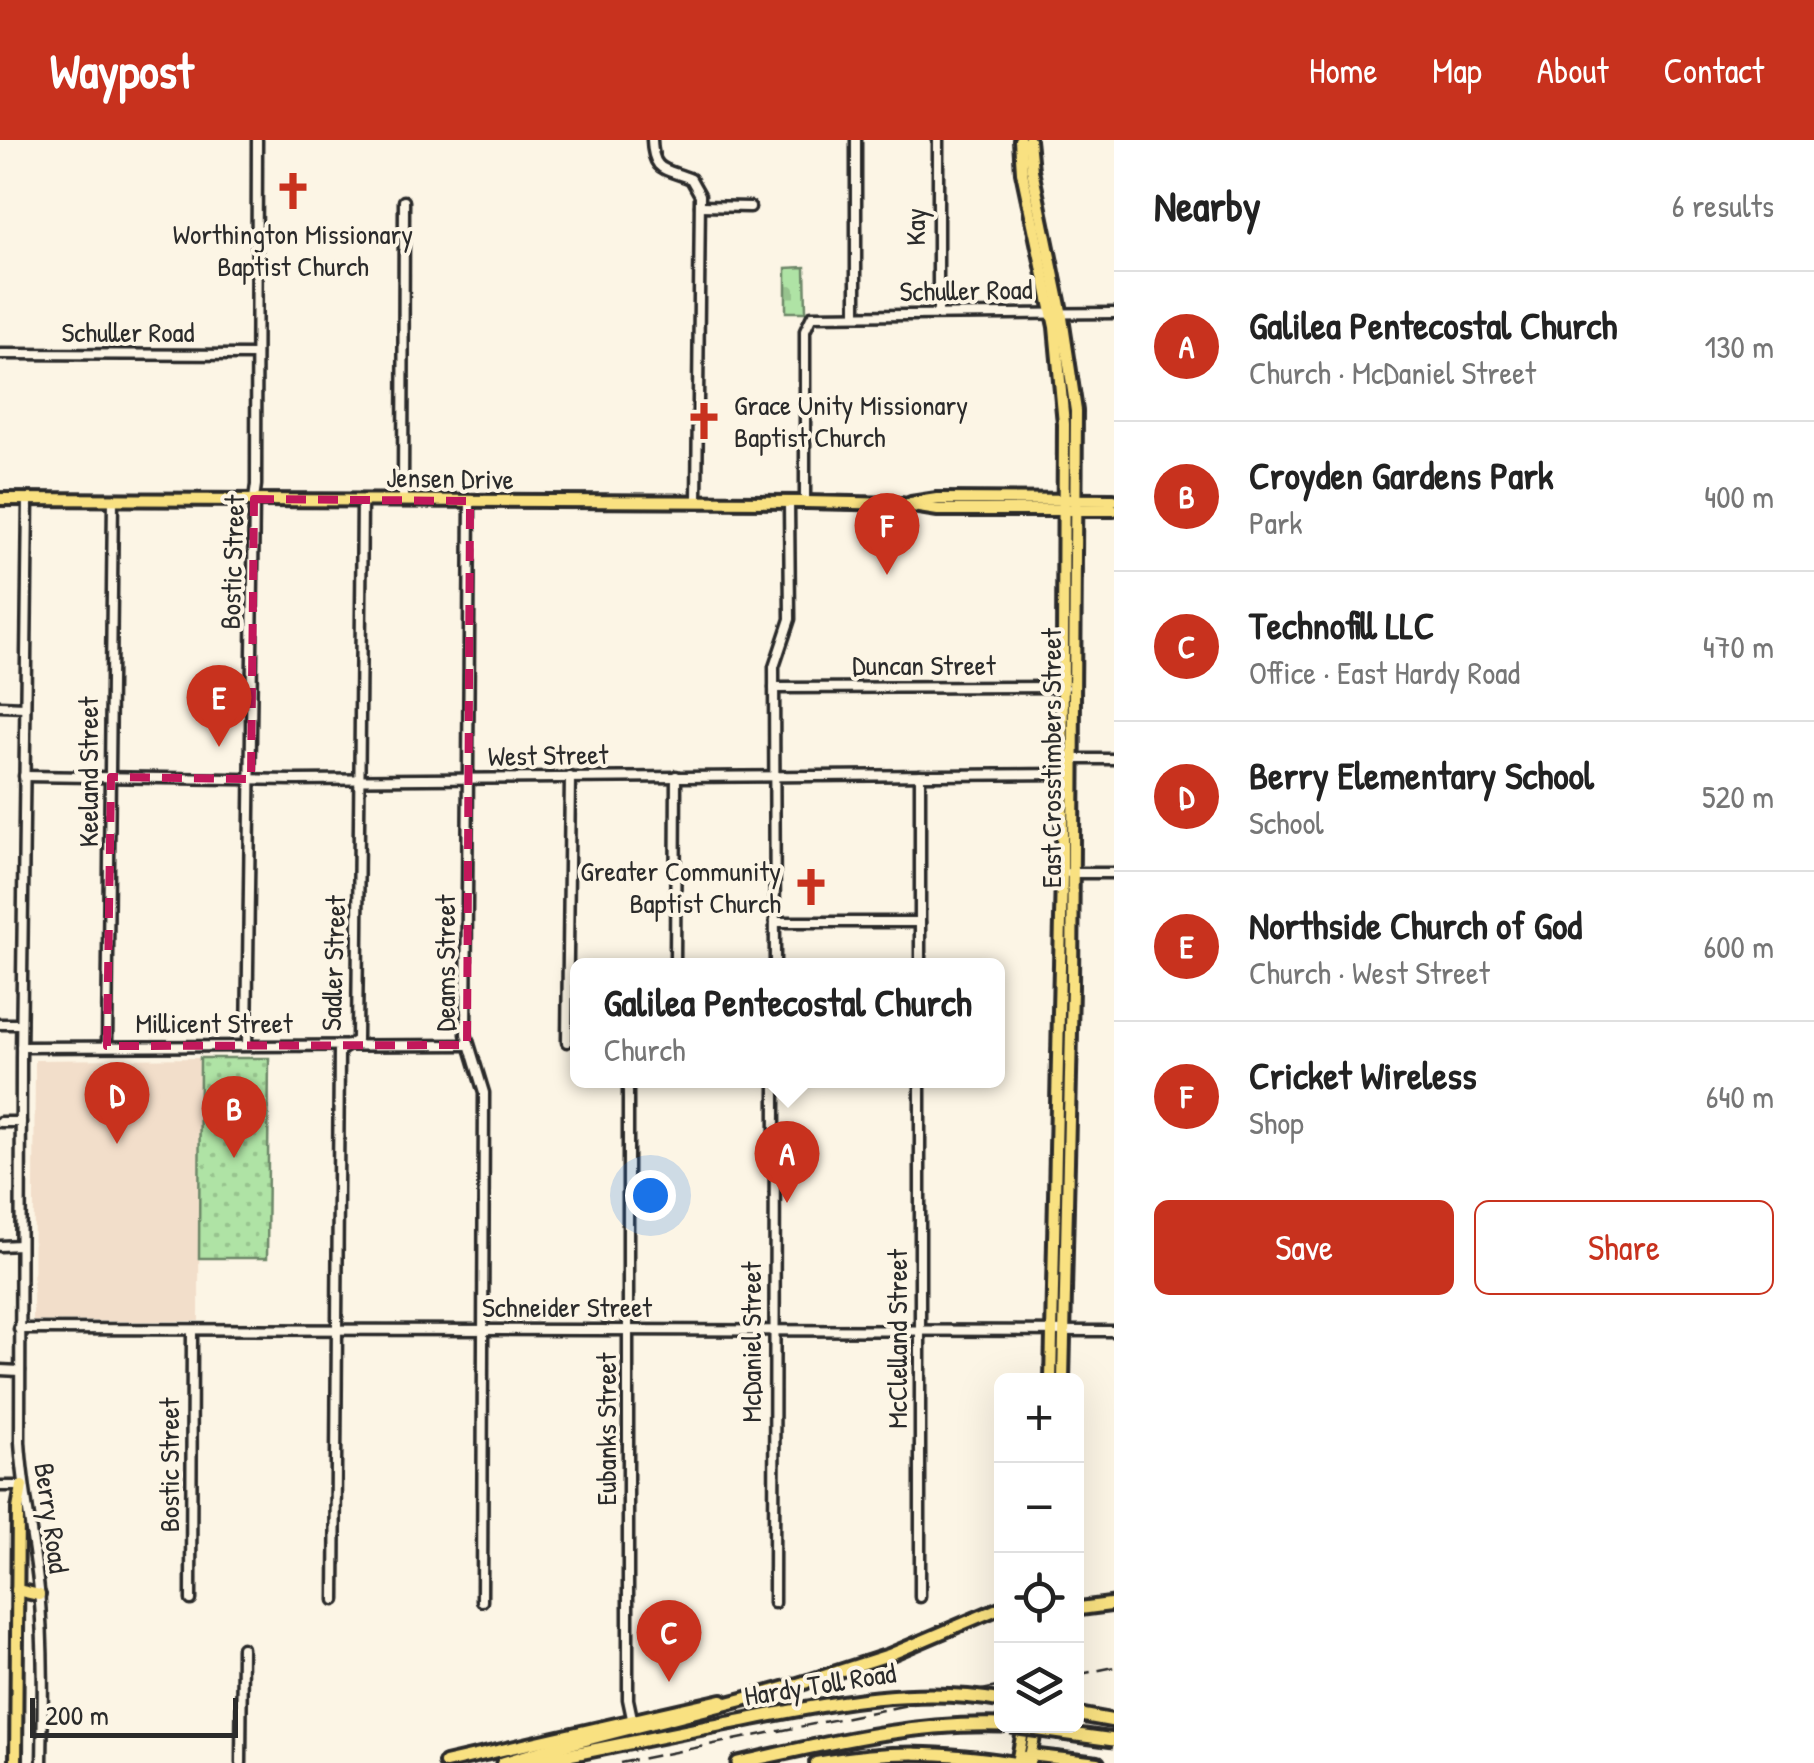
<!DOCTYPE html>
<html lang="en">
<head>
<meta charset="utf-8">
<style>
	body { margin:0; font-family:"Patrick Hand",sans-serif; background:#f2f2f2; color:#222 }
	.controls { position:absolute; right:30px; bottom:30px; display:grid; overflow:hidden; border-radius:15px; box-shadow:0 10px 40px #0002 }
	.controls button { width:90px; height:90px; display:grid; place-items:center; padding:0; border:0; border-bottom:2px solid #e0e0e0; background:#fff; color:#222; font:50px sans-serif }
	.scale { position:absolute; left:30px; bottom:25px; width:208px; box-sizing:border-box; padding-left:10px; border:5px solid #2b2b2b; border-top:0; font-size:28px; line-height:35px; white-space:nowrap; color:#2b2b2b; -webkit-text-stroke:8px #fcf5e5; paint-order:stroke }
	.you { position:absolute; left:650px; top:1055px; width:35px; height:35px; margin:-25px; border:8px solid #fff; border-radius:50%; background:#1a73e8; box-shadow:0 0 0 15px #1a73e833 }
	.badge { display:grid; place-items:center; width:65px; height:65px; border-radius:50%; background:#c8321e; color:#fff; font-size:32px; font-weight:700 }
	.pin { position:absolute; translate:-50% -82px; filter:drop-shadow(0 2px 5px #0008) }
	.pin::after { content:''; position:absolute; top:52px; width:35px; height:30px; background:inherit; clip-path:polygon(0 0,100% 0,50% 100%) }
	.popup { position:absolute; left:570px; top:818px; width:435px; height:130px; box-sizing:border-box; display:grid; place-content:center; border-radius:15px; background:#fff; filter:drop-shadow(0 2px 8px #0005); font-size:32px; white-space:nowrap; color:#767676 }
	.popup b { font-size:38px; color:#222 }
	.popup::after { content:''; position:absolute; left:50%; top:100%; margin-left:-20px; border:20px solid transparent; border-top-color:#fff }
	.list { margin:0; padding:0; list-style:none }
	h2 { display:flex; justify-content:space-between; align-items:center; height:130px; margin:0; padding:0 40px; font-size:42px }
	h2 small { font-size:32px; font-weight:400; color:#767676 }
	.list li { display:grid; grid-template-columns:65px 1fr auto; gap:30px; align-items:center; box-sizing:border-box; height:150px; padding:0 40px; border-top:2px solid #e0e0e0 }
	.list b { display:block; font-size:38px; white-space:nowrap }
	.list p { margin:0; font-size:32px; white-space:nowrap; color:#767676 }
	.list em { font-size:32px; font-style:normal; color:#767676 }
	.actions { display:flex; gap:20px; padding:30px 40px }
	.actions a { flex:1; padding:22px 0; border:2px solid #c8321e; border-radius:15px; text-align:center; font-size:35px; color:#c8321e }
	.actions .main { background:#c8321e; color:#fff }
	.icon { flex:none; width:55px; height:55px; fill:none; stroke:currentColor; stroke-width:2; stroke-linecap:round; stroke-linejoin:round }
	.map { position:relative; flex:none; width:1114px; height:1623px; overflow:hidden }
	header { display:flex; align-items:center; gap:60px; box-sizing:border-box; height:140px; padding:0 50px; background:#c8321e; color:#fff }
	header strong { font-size:48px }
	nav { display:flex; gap:55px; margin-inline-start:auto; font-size:35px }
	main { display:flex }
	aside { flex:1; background:#fff }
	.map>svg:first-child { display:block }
	.built { fill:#f2deca }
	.cemetery { fill:url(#cemetery-stones); stroke:#6d8768; stroke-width:2.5 }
	.park { fill:url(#park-dots); stroke:#6d8768; stroke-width:2.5 }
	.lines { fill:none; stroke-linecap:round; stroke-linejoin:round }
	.minor-casing { stroke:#2b2b2b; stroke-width:15 }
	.major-casing { stroke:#2b2b2b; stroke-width:18 }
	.highway-casing { stroke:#2b2b2b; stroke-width:19 }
	.minor { stroke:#fcf5e5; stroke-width:8 }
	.major { stroke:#f9e181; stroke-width:10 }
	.highway { stroke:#f9e181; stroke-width:11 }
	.rail { stroke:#2b2b2b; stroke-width:2.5; stroke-dasharray:15 8; stroke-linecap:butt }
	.highway-bridge-casing { stroke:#2b2b2b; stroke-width:19; stroke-linecap:butt }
	.highway-bridge { stroke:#f9e181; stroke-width:11 }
	.marked { fill:none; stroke:#c2185b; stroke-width:8; stroke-dasharray:20 12; stroke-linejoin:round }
	.labels { text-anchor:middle; stroke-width:8; stroke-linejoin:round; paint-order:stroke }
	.street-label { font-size:28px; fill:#2b2b2b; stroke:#fcf5e5 }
	.poi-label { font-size:28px; fill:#2b2b2b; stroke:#fcf5e5 }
</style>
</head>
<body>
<header>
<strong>Waypost</strong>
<nav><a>Home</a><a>Map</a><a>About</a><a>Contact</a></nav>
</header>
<main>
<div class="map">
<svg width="1114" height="1623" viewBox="0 0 1114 1623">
	<defs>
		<pattern id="cemetery-stones" width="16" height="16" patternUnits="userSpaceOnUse" patternTransform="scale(2.5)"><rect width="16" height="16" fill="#afe3a5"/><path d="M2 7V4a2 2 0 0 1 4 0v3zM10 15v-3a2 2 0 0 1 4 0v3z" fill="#97c38e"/></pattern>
		<pattern id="park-dots" width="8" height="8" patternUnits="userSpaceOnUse" patternTransform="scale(2.5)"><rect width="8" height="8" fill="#afe3a5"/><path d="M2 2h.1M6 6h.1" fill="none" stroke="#97c38e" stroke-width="1.8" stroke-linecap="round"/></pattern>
	</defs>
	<rect width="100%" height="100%" fill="#fcf5e5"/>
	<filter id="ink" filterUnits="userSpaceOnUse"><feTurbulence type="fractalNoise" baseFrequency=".01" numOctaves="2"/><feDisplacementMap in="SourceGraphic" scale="20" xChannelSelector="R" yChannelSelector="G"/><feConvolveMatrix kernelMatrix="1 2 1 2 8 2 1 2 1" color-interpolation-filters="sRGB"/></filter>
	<g filter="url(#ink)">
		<polygon class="built" points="200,918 199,1181 33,1181 35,920"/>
		<polygon class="cemetery" points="805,127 806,172 786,172 786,128"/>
		<polygon class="park" points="200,918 269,918 267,1118 199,1118"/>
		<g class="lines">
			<g class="minor-casing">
				<g id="minor">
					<path d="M652 0C653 33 665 28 691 39L700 55 697 361"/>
					<polyline points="938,0 938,174"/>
					<polyline points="700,66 750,67"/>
					<polyline points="856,174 856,0"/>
					<polyline points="0,214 256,215"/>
					<path d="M28 359 21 918 20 1302C23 1353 34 1401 39 1450 44 1508 43 1565 42 1623"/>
					<polyline points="403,359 404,61"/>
					<polyline points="470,361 466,894 484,953 482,1461"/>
					<polyline points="805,362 805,191 812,176 1114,173"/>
					<polyline points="774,548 1065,547"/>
					<polyline points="0,566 24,567"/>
					<polyline points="1073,619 1114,619"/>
					<polyline points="24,636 295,640 1064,634"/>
					<polyline points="1069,733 1114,733"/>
					<polyline points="775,782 920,782"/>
					<polyline points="675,826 676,636"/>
					<polyline points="775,826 774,527 790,479 789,362"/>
					<polyline points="920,826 920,635"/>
					<polyline points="0,884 21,884"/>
					<polyline points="567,902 570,637"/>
					<polyline points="247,905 254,359 256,345 257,0"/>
					<polyline points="107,906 113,359"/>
					<polyline points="21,907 467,905"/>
					<polyline points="628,940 628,1559 632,1578"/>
					<polyline points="920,940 920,1457"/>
					<polyline points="0,982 21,982"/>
					<polyline points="0,1106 20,1105"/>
					<polyline points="19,1189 1114,1191"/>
					<polyline points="0,1230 20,1231"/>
					<polyline points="0,1346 22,1346"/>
					<polyline points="191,1460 192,1190"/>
					<polyline points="335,1460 339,911 357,900 362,360"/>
					<polyline points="774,1463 775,940"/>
					<polyline points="241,1623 242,1508"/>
				</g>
			</g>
			<g class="major-casing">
				<g id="major">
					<polyline points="1020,0 1022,32 1055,187 1064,284 1062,733 1051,1240"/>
					<polyline points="1029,0 1032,30 1061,171 1076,271 1072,848 1063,1240"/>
					<polyline points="0,359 805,362 900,364 938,370 1114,370"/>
					<polyline points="911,363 937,359 1114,360"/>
					<polyline points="17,1450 39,1455"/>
					<polyline points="802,1543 889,1515 1002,1467"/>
					<polyline points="1029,1622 1036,1586"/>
					<polyline points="16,1623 18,1369 22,1346"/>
					<polyline points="445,1623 722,1560"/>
					<path d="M816 1623C889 1610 942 1611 1015 1623"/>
					<polyline points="1017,1623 1030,1615 1098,1623"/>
					<polyline points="1017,1623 1024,1586"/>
				</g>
			</g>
			<g class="highway-casing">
				<g id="highway">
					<polyline points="1076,1469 1114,1464"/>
					<polyline points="1076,1574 1114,1581"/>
					<path d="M503 1623C603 1591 706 1572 806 1542"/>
					<polyline points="529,1623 708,1587"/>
					<path d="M738 1623C824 1604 912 1582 1002 1585"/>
				</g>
			</g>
			<use href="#minor" class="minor"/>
			<use href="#major" class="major"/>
			<use href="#highway" class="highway"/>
			<g class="rail">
				<polyline points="1076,1535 1114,1527"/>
				<polyline points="620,1623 1002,1546"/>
			</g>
			<g class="highway-bridge-casing">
				<g id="highway-bridge">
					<polyline points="1011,1586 1114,1600"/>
					<path d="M708 1587C805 1569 903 1543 1002 1561"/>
				</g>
			</g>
			<use href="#highway-bridge" class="highway-bridge"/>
		</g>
	</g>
	<path class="marked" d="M254 359 470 361 467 905 107 906 111 637 251 639Z"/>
	<defs>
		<g id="church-bare" transform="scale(3)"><path d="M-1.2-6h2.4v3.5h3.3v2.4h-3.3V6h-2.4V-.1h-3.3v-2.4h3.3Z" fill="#c8321e" stroke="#fcf5e5" stroke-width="2.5" paint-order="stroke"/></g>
	</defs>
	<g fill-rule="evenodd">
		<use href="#church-bare" x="293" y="51"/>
		<use href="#church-bare" x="704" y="281"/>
		<use href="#church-bare" x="811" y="747"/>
	</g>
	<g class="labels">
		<g class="street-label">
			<text transform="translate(915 87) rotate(-90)" y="10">Kay</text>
			<text transform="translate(966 150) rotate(-1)" y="10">Schuller Road</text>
			<text x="128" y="202">Schuller Road</text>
			<text transform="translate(450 338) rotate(1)" y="10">Jensen Drive</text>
			<text transform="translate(232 422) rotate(-88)" y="10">Bostic Street</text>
			<text x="924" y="535">Duncan Street</text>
			<text transform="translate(548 615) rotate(-1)" y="10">West Street</text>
			<text transform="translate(1051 618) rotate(-90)" y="10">East Crosstimbers Street</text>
			<text transform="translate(88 632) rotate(-90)" y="10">Keeland Street</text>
			<text transform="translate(333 823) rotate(-88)" y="10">Sadler Street</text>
			<text transform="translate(445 823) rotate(-90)" y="10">Deams Street</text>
			<text x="214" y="893">Millicent Street</text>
			<text x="567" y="1177">Schneider Street</text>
			<text transform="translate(897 1199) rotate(-90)" y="10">McClelland Street</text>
			<text transform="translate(751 1202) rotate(-90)" y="10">McDaniel Street</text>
			<text transform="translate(606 1289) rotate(-90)" y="10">Eubanks Street</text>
			<text transform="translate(169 1325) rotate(-90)" y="10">Bostic Street</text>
			<text transform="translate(52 1378) rotate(82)" y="10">Berry Road</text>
			<text transform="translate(820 1544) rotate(-9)" y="10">Hardy Toll Road</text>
		</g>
		<g class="poi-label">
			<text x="293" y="104">Worthington Missionary<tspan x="293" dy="32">Baptist Church</tspan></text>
			<text x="734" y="275" text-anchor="start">Grace Unity Missionary<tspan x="734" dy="32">Baptist Church</tspan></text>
			<text x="781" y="741" text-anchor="end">Greater Community<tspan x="781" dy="32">Baptist Church</tspan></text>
		</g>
	</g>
</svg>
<div class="controls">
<button>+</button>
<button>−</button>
<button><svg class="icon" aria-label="locate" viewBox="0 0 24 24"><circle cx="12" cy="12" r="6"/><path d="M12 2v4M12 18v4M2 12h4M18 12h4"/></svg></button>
<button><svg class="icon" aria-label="layers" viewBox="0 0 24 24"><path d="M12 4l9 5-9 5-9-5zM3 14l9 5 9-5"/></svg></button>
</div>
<div class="scale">200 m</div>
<div class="you"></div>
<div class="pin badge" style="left:787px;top:1063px">A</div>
<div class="popup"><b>Galilea Pentecostal Church</b>Church</div>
<div class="pin badge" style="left:234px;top:1018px">B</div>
<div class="pin badge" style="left:669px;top:1542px">C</div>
<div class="pin badge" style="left:117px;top:1004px">D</div>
<div class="pin badge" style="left:219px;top:607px">E</div>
<div class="pin badge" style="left:887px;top:435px">F</div>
</div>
<aside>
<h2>Nearby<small>6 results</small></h2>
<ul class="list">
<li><span class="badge">A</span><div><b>Galilea Pentecostal Church</b><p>Church · McDaniel Street</p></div><em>130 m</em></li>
<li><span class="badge">B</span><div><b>Croyden Gardens Park</b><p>Park</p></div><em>400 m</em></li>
<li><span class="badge">C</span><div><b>Technofill LLC</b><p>Office · East Hardy Road</p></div><em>470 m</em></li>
<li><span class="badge">D</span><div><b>Berry Elementary School</b><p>School</p></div><em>520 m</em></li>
<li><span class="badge">E</span><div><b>Northside Church of God</b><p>Church · West Street</p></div><em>600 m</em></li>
<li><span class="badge">F</span><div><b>Cricket Wireless</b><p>Shop</p></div><em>640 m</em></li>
</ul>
<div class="actions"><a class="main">Save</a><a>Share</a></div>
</aside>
</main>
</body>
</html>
